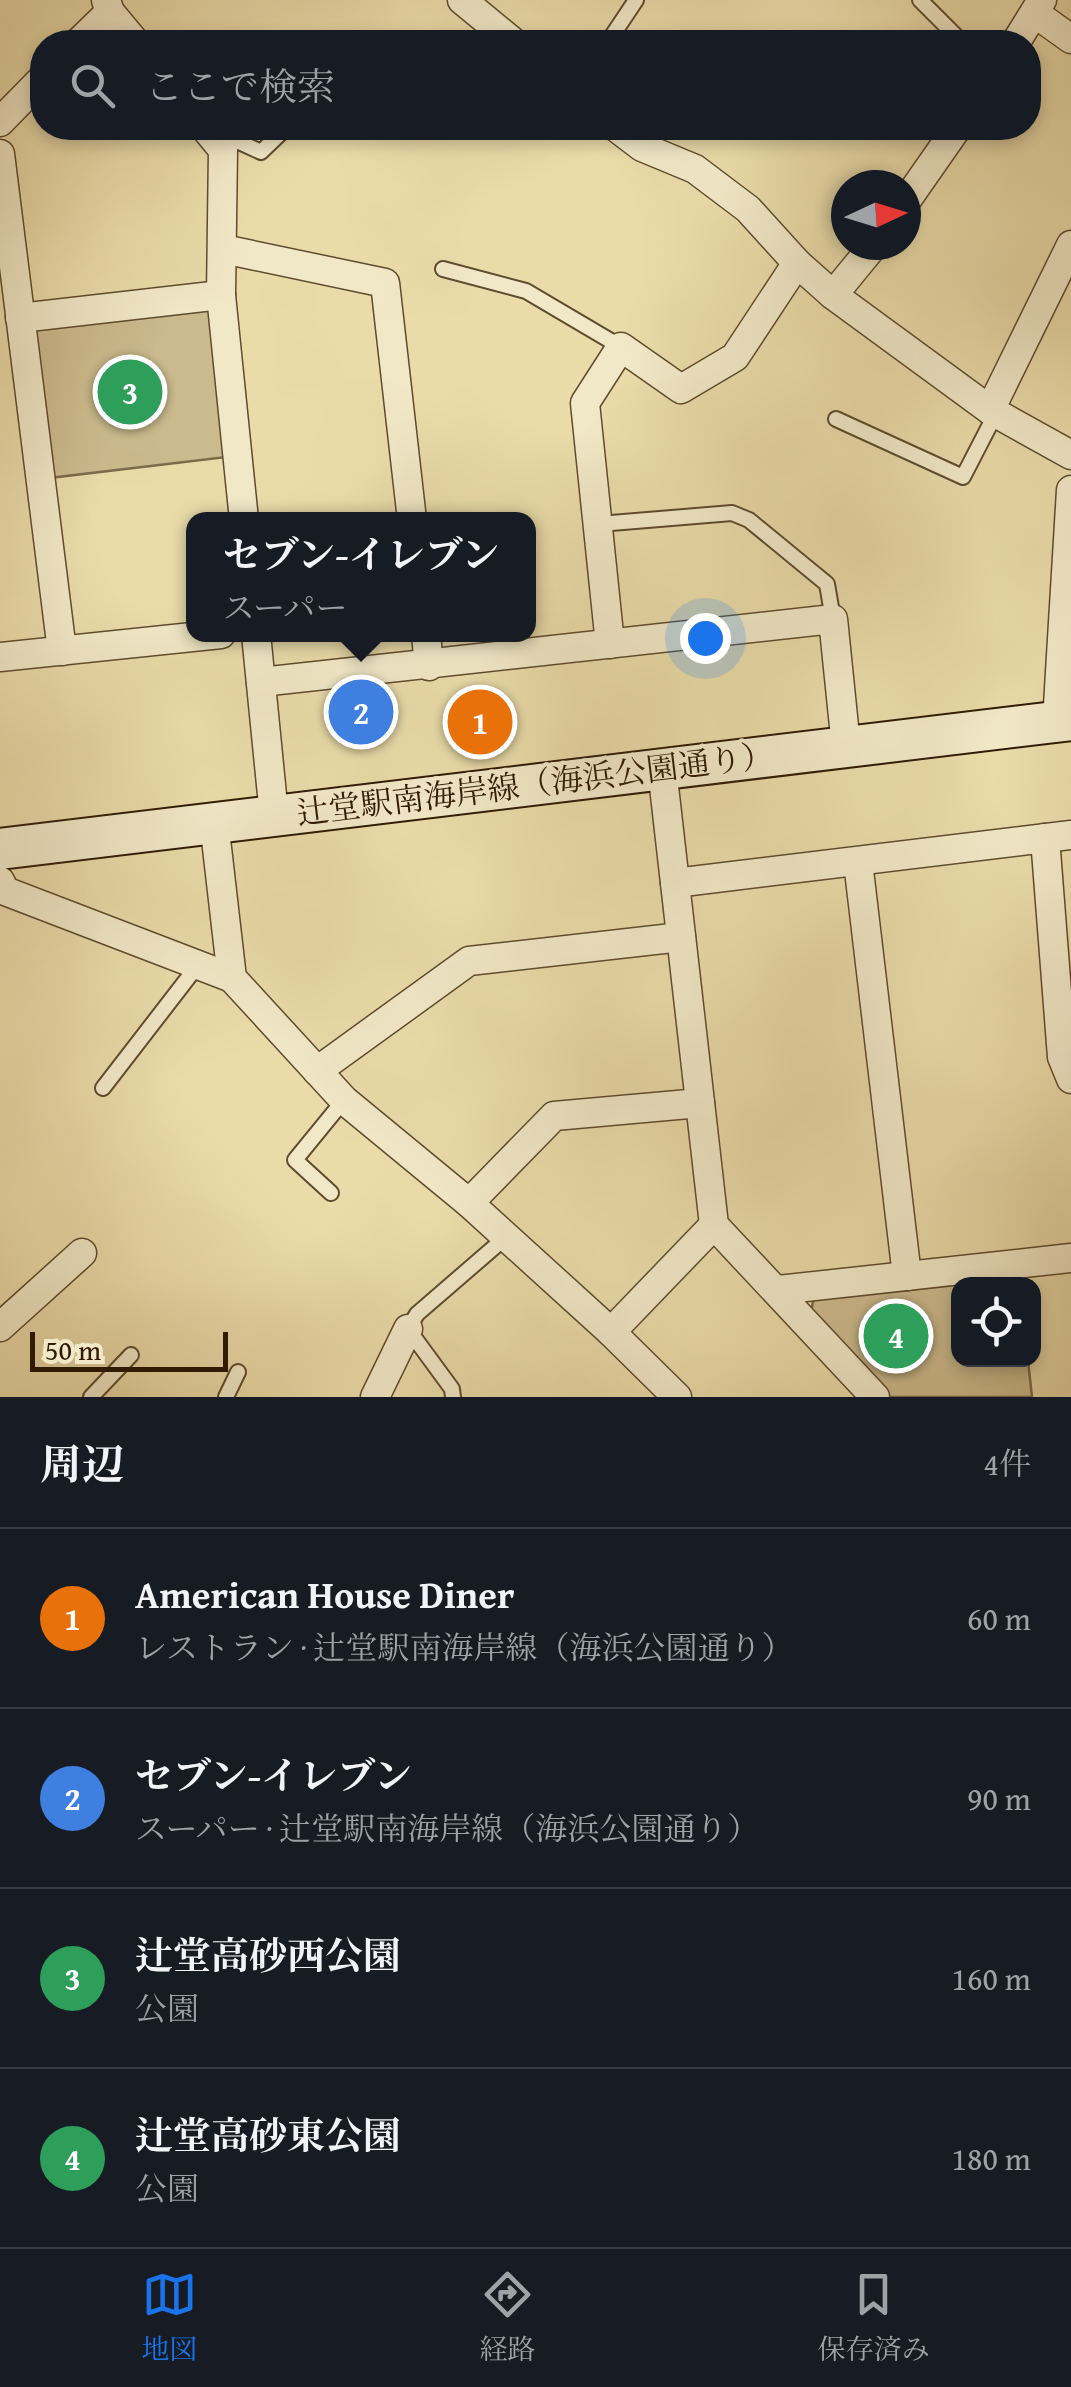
<!DOCTYPE html>
<html lang="ja">
<head>
<meta charset="utf-8">
<style>
	body { margin:0; font-family:"Gentium Book Plus","Noto Serif JP",serif; background:#242831; color:#f1f3f6 }
	.controls { position:absolute; right:30px; bottom:30px; display:grid; overflow:hidden; border-radius:20px; box-shadow:0 5px 15px #0003 }
	.controls button { width:90px; height:90px; display:grid; place-items:center; padding:0; border:0; border-bottom:2px solid #363941; background:#171b24; color:#f1f3f6; font:50px sans-serif }
	.compass { position:absolute; left:831px; top:170px; width:90px; height:90px; border-radius:50%; background:#171b24; box-shadow:0 5px 15px #0003; rotate:86deg }
	.scale { position:absolute; left:30px; bottom:25px; width:198px; box-sizing:border-box; padding-left:10px; border:5px solid #311b05; border-top:0; font-size:28px; line-height:35px; white-space:nowrap; color:#311b05; -webkit-text-stroke:8px #f1e8c7; paint-order:stroke }
	.you { position:absolute; left:705px; top:638px; width:35px; height:35px; margin:-25px; border:8px solid #fff; border-radius:50%; background:#1a73e8; box-shadow:0 0 0 15px #1a73e833 }
	.badge { display:grid; place-items:center; width:65px; height:65px; border-radius:50%; background:#1a73e8; color:#fff; font-size:32px; font-weight:700 }
	.pin { position:absolute; translate:-50% -50%; border:5px solid #fff; box-shadow:0 2px 10px #0006 }
	.popup { position:absolute; left:186px; top:512px; width:350px; height:130px; box-sizing:border-box; display:grid; place-content:center; border-radius:20px; background:#171b24; filter:drop-shadow(0 2px 8px #0005); font-size:32px; white-space:nowrap; color:#9ea1a6 }
	.popup b { font-size:38px; color:#f1f3f6 }
	.popup::after { content:''; position:absolute; left:50%; top:100%; margin-left:-20px; border:20px solid transparent; border-top-color:#171b24 }
	.list { margin:0; padding:0; list-style:none }
	h2 { display:flex; justify-content:space-between; align-items:center; height:130px; margin:0; padding:0 40px; font-size:42px }
	h2 small { font-size:32px; font-weight:400; color:#9ea1a6 }
	.list li { display:grid; grid-template-columns:65px 1fr auto; gap:30px; align-items:center; box-sizing:border-box; height:180px; padding:0 40px; border-top:2px solid #363941 }
	.list b { display:block; font-size:38px; white-space:nowrap }
	.list p { margin:0; font-size:32px; white-space:nowrap; color:#9ea1a6 }
	.list em { font-size:32px; font-style:normal; color:#9ea1a6 }
	.icon { flex:none; width:55px; height:55px; fill:none; stroke:currentColor; stroke-width:2; stroke-linecap:round; stroke-linejoin:round }
	.map { position:relative; flex:none; width:1071px; height:1397px; overflow:hidden }
	.search { position:absolute; background:#171b24; box-shadow:0 5px 15px #0003; left:30px; right:30px; top:30px; height:110px; display:flex; align-items:center; gap:25px; box-sizing:border-box; padding:0 35px; border-radius:40px; color:#9ea1a6; font-size:38px }
	.sheet { height:850px; background:#171b24 }
	nav { display:flex; justify-content:space-around; align-items:center; box-sizing:border-box; height:140px; border-top:2px solid #363941; background:#171b24; font-size:28px; color:#9ea1a6 }
	nav a { display:grid; justify-items:center; gap:5px }
	nav .on { color:#1a73e8 }
	.map>svg:first-child { display:block }
	.green { fill:#cbba8d; stroke:#7e6a49; stroke-width:2.5 }
	.lines { fill:none; stroke-linecap:round; stroke-linejoin:round }
	.lane-casing { stroke:#5f4b2e; stroke-width:18 }
	.street-casing { stroke:#5f4b2e; stroke-width:31 }
	.secondary-casing { stroke:#311b05; stroke-width:44 }
	.lane { stroke:#f1e8c7; stroke-width:14 }
	.street { stroke:#f1e8c7; stroke-width:28 }
	.secondary { stroke:#f1e8c7; stroke-width:40 }
	.labels { text-anchor:middle; stroke-width:8; stroke-linejoin:round; paint-order:stroke }
	.street-label { font-size:32px; fill:#311b05; stroke:#f1e8c7 }
</style>
</head>
<body>
<div class="map">
<svg width="1071" height="1397" viewBox="0 0 1071 1397">
	<rect width="100%" height="100%" fill="#eadba9"/>
	<filter id="stains"><feTurbulence type="fractalNoise" baseFrequency=".002" numOctaves="4"/><feColorMatrix values="0 0 0 0 .2 0 0 0 0 .09 0 0 0 0 .02 0 0 0 .5 -.17"/></filter>
	<radialGradient id="worn" r=".72"><stop offset=".6" stop-color="#630" stop-opacity="0"/><stop offset="1" stop-color="#630" stop-opacity=".3"/></radialGradient>
	<g class="green">
		<polygon points="214,305 227,457 49,478 31,326"/>
		<polygon points="1018,1272 1019,1284 958,1284 958,1360 1028,1360 1032,1397 888,1397 811,1312 814,1296"/>
	</g>
	<g class="lines">
		<g class="lane-casing">
			<g id="lane">
				<polyline points="920,0 962,42"/>
				<polyline points="608,42 636,0"/>
				<polyline points="223,150 237,141 261,152 286,128"/>
				<polyline points="443,269 526,291 621,347"/>
				<polyline points="836,419 963,477 996,413"/>
				<polyline points="599,524 732,513 749,520 827,584 833,619"/>
				<polyline points="103,1088 198,965"/>
				<polyline points="331,1193 295,1160 344,1100"/>
				<polyline points="91,1397 131,1355"/>
				<polyline points="226,1397 238,1372"/>
				<polyline points="453,1397 452,1389 408,1329 417,1314 506,1237"/>
			</g>
		</g>
		<g class="street-casing">
			<g id="street">
				<polyline points="106,0 110,12 135,42"/>
				<polyline points="462,0 513,42"/>
				<polyline points="1036,14 1071,39"/>
				<polyline points="79,42 110,12"/>
				<polyline points="1016,42 1042,0"/>
				<polyline points="0,122 42,79"/>
				<polyline points="205,128 223,150 221,295 244,520"/>
				<polyline points="617,128 642,147 695,169 748,209 797,263 833,295 990,410 1071,455"/>
				<polyline points="0,154 62,651"/>
				<polyline points="906,201 957,128"/>
				<polyline points="223,249 385,283 412,520"/>
				<polyline points="833,295 874,245"/>
				<polyline points="20,318 221,295"/>
				<polyline points="990,410 1071,245"/>
				<polyline points="256,634 274,815"/>
				<polyline points="426,634 429,666"/>
				<polyline points="610,644 585,403 621,347 681,389 735,357 797,263"/>
				<polyline points="0,657 221,634"/>
				<polyline points="261,682 833,619 846,746"/>
				<polyline points="1057,722 1071,490"/>
				<polyline points="662,769 714,1225 875,1397"/>
				<polyline points="214,822 232,978 344,1100 469,1203 611,1332 677,1397"/>
				<polyline points="1045,838 1062,1057 1071,1079"/>
				<polyline points="858,862 907,1276"/>
				<polyline points="0,881 5,891 232,978"/>
				<polyline points="675,883 1071,835"/>
				<polyline points="317,1071 469,961 681,937"/>
				<polyline points="469,1203 554,1116 700,1103"/>
				<polyline points="778,1290 1071,1258"/>
				<polyline points="0,1327 82,1253"/>
				<polyline points="611,1332 714,1225"/>
				<polyline points="375,1397 408,1329"/>
			</g>
		</g>
		<g class="secondary-casing">
			<polyline id="secondary" points="0,849 1071,720"/>
		</g>
		<use href="#lane" class="lane"/>
		<use href="#street" class="street"/>
		<use href="#secondary" class="secondary"/>
	</g>
	<g class="labels">
		<g class="street-label">
			<text transform="translate(535 784) rotate(-7)" y="11">辻堂駅南海岸線（海浜公園通り）</text>
		</g>
	</g>
	<rect width="100%" height="100%" filter="url(#stains)"/>
	<rect width="100%" height="100%" fill="url(#worn)"/>
</svg>
<div class="controls">
<button><svg class="icon" aria-label="locate" viewBox="0 0 24 24"><circle cx="12" cy="12" r="6"/><path d="M12 2v4M12 18v4M2 12h4M18 12h4"/></svg></button>
</div>
<svg class="compass" viewBox="-18 -18 36 36"><path d="M0-13l5 13h-10z" fill="#e53935"/><path d="M0 13l5-13h-10z" fill="#9ea1a6"/></svg>
<div class="scale">50 m</div>
<div class="you"></div>
<div class="pin badge" style="left:480px;top:722px;background:#e8710a">1</div>
<div class="pin badge" style="left:361px;top:712px;background:#3f7fe0">2</div>
<div class="popup"><b>セブン-イレブン</b>スーパー</div>
<div class="pin badge" style="left:130px;top:392px;background:#2e9e5b">3</div>
<div class="pin badge" style="left:896px;top:1336px;background:#2e9e5b">4</div>
<div class="search"><svg class="icon" aria-label="search" viewBox="0 0 24 24"><circle cx="10" cy="10" r="6"/><path d="M15 15l6 6"/></svg>ここで検索</div>
</div>
<section class="sheet">
<h2>周辺<small>4件</small></h2>
<ul class="list">
<li><span class="badge" style="background:#e8710a">1</span><div><b>American House Diner</b><p>レストラン · 辻堂駅南海岸線（海浜公園通り）</p></div><em>60 m</em></li>
<li><span class="badge" style="background:#3f7fe0">2</span><div><b>セブン-イレブン</b><p>スーパー · 辻堂駅南海岸線（海浜公園通り）</p></div><em>90 m</em></li>
<li><span class="badge" style="background:#2e9e5b">3</span><div><b>辻堂高砂西公園</b><p>公園</p></div><em>160 m</em></li>
<li><span class="badge" style="background:#2e9e5b">4</span><div><b>辻堂高砂東公園</b><p>公園</p></div><em>180 m</em></li>
</ul>
</section>
<nav>
<a class="on"><svg class="icon" aria-label="map" viewBox="0 0 24 24"><path d="M3 6l6-2 6 2 6-2v14l-6 2-6-2-6 2zM9 4v14M15 6v14"/></svg>地図</a>
<a><svg class="icon" aria-label="directions" viewBox="0 0 24 24"><path d="M12 3l9 9-9 9-9-9zM9 14v-3h6M13 9l2 2-2 2"/></svg>経路</a>
<a><svg class="icon" aria-label="saved" viewBox="0 0 24 24"><path d="M7 4h10v16l-5-4-5 4z"/></svg>保存済み</a>
</nav>
</body>
</html>
